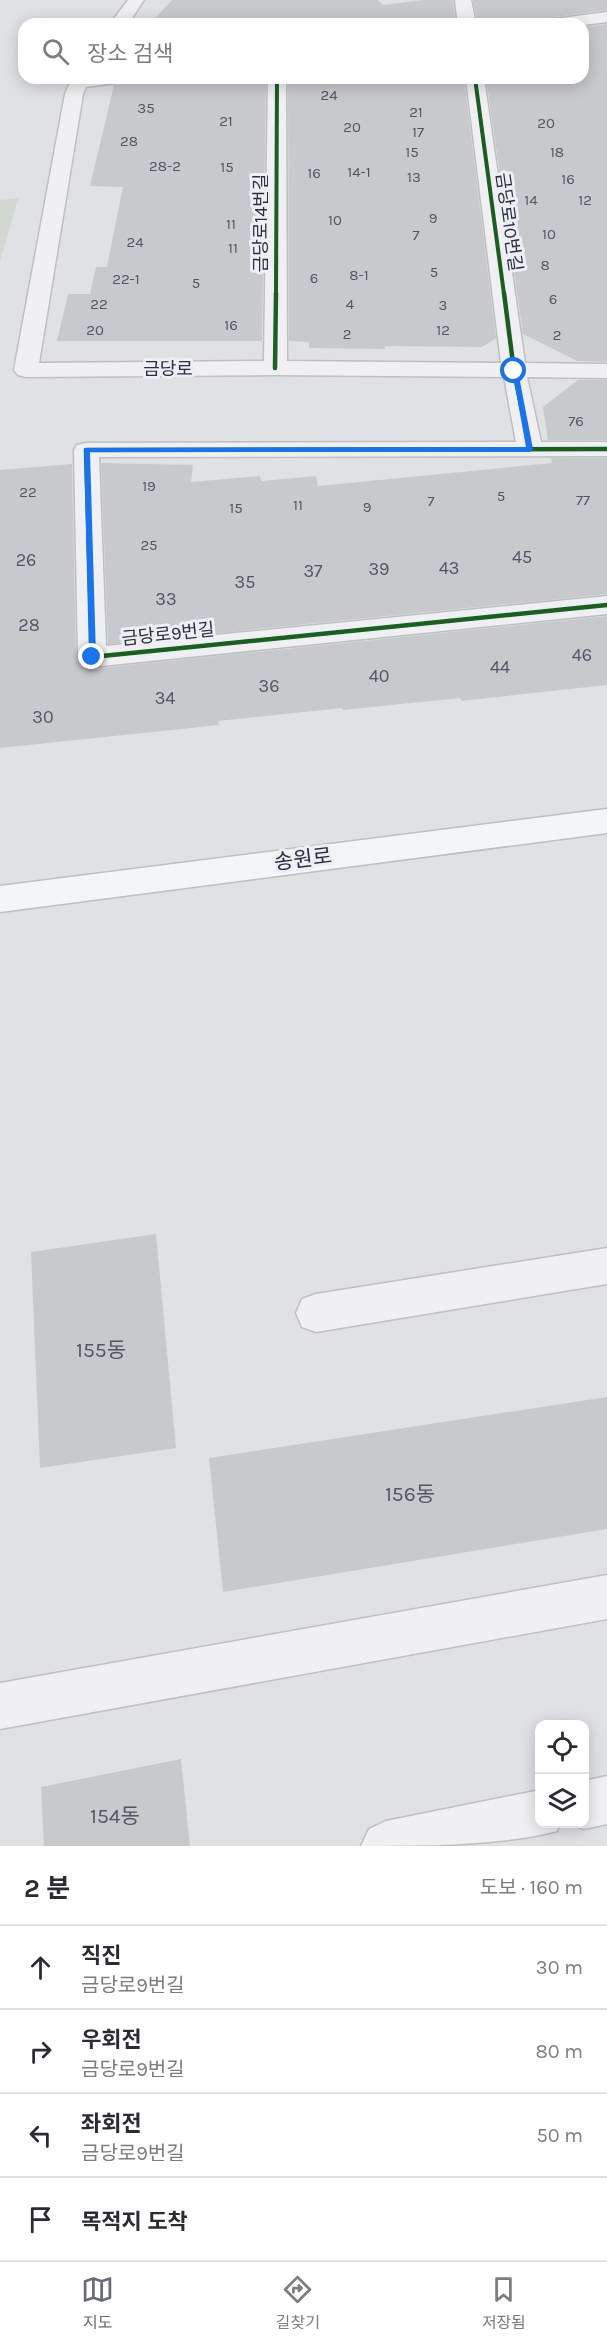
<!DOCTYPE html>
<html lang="ko">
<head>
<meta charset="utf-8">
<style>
	body { margin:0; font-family:Karla,"Noto Sans KR",sans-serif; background:#f7f7f7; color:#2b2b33 }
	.controls { position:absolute; right:18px; bottom:18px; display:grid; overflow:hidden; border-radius:12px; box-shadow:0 3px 15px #0003 }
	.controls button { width:54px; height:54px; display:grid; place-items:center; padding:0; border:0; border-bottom:2px solid #e1e1e2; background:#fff; color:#2b2b33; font:30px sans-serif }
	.stop { position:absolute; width:18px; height:18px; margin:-14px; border:4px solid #1a73e8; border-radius:50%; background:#fff }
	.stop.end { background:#1a73e8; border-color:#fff; box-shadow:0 2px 6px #0008 }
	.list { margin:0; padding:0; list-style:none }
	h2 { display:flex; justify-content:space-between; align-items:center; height:78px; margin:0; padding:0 24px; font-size:26px }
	h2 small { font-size:20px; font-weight:400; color:#7c7c81 }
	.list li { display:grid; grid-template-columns:39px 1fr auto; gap:18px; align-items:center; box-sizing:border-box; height:84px; padding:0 24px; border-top:2px solid #e1e1e2 }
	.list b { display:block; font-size:22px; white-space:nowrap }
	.list p { margin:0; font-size:20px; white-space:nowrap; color:#7c7c81 }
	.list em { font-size:20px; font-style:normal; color:#7c7c81 }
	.icon { flex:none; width:33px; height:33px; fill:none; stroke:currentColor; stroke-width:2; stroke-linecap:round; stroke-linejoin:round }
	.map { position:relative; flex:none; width:607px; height:1846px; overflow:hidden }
	.search { position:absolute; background:#fff; box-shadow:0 3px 15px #0003; left:18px; right:18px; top:18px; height:66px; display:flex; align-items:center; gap:15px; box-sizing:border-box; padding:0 21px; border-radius:18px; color:#7c7c81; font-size:22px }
	.sheet { height:414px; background:#fff }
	nav { display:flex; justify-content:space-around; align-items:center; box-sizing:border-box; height:84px; border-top:2px solid #e1e1e2; background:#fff; font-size:16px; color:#7c7c81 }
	nav a { display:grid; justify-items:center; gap:3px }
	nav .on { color:#696c78 }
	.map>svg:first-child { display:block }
	.green { fill:#d0d8d1 }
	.building { fill:#c8c9cd }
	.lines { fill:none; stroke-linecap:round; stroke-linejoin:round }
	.minor-casing { stroke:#bebfc3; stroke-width:3 }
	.major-casing { stroke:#bdbec3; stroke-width:3 }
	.minor { fill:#f0f0f2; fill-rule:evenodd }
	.major { fill:#f4f5f6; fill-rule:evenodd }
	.cycleway-far1-casing { stroke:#eeeff5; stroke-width:6 }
	.cycleway-casing { stroke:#eeeff5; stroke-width:8 }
	.cycleway-far1 { stroke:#1b5e20; stroke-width:4 }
	.cycleway { stroke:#1b5e20; stroke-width:4.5 }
	.route { fill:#1a73e8 }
	.labels { text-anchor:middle; stroke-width:6; stroke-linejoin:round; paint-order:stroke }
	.far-number-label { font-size:15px; fill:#525562 }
	.far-street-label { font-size:18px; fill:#292d3d; stroke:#eeeff5 }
	.number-label { font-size:18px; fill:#525562 }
	.street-label { font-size:21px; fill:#292d3d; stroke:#eeeff5 }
	.near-number-label { font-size:21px; fill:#525562 }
</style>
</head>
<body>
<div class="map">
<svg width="607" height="1846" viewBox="0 0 607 1846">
	<rect width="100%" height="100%" fill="#e0e1e5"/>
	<polygon class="green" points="18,198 0,262 0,200"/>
	<g class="building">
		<polygon points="172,0 378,0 383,5 423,0 453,0 456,24 150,24"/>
		<polygon points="473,0 607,0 607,10 548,18 543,24 478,24"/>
		<polygon points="607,24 607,362 577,361 523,334 486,78 583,78 583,27"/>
		<polygon points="127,78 266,78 262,341 57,341 68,294 90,294 96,267 107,267 123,187 90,186 114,85 122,84"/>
		<polygon points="288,78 464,78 496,338 482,347 385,346 385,349 309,348 309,342 289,341"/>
		<polygon points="578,380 607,380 607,440 548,440 543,407"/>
		<polygon points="551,458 607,458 607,594 108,644 101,463 193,465 191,482 260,476 262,481 316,476 318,486 552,463"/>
		<polygon points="72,464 76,657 81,666 92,669 607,616 607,685 461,701 460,698 343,710 342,708 218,721 219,725 0,748 0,470"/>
		<polygon points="156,1234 176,1448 40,1468 31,1252"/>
		<polygon points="607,1397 607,1529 223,1592 209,1458"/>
		<polygon points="181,1759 190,1846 44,1846 41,1787"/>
	</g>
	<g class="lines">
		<g class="minor-casing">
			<g id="minor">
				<polygon points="128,0 144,0 128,24 110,24"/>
				<polygon points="455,0 471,0 476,24 458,24"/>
				<polygon points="607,12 607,22 583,25 545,24 548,20 554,19"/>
				<polygon points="72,78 125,78 122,82 86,87 83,94 39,363 264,361 268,78 286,78 287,361 501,363 466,78 484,78 525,363 607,364 607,378 527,377 541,442 607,442 607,456 99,457 106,646 607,596 607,614 92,667 82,664 78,657 74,450 77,445 86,443 516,442 504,377 275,375 26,377 18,375 14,370 65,94"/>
				<polygon points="607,1248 607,1284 316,1332 302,1327 296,1313 302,1299 316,1294"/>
				<polygon points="607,1575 607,1619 0,1729 0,1683"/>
				<polygon points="607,1776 607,1824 584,1829 570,1824 584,1824 584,1781"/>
				<path d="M540 1790V1824H560L557 1831C500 1846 423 1846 361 1846L369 1829 386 1821Z"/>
			</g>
		</g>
		<g class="major-casing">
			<polygon id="major" points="607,809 607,833 0,912 0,886"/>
		</g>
		<use href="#minor" class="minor"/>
		<use href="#major" class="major"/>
		<g class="cycleway-far1-casing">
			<g id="cycleway-far1">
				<polyline points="475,78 504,294"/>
				<polyline points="276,294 277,78"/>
			</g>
		</g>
		<g class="cycleway-casing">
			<g id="cycleway">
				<polyline points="504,293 514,371 530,449"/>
				<polyline points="275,368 276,293"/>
				<polyline points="607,449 86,450 92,657 607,605"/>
			</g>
		</g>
		<use href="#cycleway-far1" class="cycleway-far1"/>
		<use href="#cycleway" class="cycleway"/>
	</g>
	<polygon class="route" points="512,369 518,371 533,449 530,452 90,452 96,657 89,659 84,448 526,447"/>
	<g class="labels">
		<g class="far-number-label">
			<text x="329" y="100">24</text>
			<text x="146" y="113">35</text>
			<text x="416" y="117">21</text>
			<text x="226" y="126">21</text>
			<text x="546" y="128">20</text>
			<text x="352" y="132">20</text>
			<text x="418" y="137">17</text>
			<text x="129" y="146">28</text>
			<text x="412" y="157">15</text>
			<text x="557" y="157">18</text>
			<text x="165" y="171">28-2</text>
			<text x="227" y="172">15</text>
			<text x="359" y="177">14-1</text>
			<text x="314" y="178">16</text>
			<text x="414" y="182">13</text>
			<text x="568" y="184">16</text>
			<text x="531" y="205">14</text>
			<text x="585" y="205">12</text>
			<text x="433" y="223">9</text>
			<text x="335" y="225">10</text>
			<text x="231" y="229">11</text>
			<text x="549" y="239">10</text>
			<text x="416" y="240">7</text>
			<text x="135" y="247">24</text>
			<text x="233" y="253">11</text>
			<text x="545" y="270">8</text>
			<text x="434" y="277">5</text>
			<text x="359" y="280">8-1</text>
			<text x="314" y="283">6</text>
			<text x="126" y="284">22-1</text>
			<text x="196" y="288">5</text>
			<text x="553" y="304">6</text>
			<text x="99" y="309">22</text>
			<text x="350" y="309">4</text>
			<text x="443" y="310">3</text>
			<text x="231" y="330">16</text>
			<text x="95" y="335">20</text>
			<text x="443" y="335">12</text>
			<text x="347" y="339">2</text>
			<text x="557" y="340">2</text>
			<text x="576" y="426">76</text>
			<text x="149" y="491">19</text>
			<text x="28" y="497">22</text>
			<text x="501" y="501">5</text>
			<text x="583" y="505">77</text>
			<text x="431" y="506">7</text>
			<text x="298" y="510">11</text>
			<text x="367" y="512">9</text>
			<text x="236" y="513">15</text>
			<text x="149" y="550">25</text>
		</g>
		<g class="far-street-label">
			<text transform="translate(509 222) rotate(82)" y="6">금당로10번길</text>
			<text transform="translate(261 223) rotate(-90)" y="6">금당로14번길</text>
			<text x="168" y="375">금당로</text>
			<text transform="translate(168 634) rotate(-6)" y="6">금당로9번길</text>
		</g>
		<g class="number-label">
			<text x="522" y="563">45</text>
			<text x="26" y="566">26</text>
			<text x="449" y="574">43</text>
			<text x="379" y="575">39</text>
			<text x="313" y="577">37</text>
			<text x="245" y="588">35</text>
			<text x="166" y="605">33</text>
			<text x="29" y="631">28</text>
			<text x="582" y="661">46</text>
			<text x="500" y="673">44</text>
			<text x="379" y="682">40</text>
			<text x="269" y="692">36</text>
			<text x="165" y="704">34</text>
			<text x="43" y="723">30</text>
		</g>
		<g class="street-label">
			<text transform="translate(303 859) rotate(-7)" y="7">송원로</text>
		</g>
		<g class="near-number-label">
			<text x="101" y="1357">155동</text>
			<text x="410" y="1501">156동</text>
			<text x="115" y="1823">154동</text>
		</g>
	</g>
</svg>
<div class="controls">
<button><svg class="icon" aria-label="locate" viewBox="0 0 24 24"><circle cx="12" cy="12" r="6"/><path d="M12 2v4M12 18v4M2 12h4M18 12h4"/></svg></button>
<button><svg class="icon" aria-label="layers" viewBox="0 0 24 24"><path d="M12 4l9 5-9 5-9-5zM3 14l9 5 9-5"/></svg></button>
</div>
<div class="stop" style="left:514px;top:371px"></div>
<div class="stop end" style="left:92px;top:657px"></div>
<div class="search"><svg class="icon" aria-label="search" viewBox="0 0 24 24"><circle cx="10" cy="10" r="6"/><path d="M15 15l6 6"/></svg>장소 검색</div>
</div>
<section class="sheet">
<h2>2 분<small>도보 · 160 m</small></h2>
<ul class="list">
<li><svg class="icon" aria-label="ahead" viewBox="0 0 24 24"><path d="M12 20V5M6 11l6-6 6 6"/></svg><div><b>직진</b><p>금당로9번길</p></div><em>30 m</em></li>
<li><svg class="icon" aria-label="right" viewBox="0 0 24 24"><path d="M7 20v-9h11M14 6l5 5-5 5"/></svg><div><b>우회전</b><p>금당로9번길</p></div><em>80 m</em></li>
<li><svg class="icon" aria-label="left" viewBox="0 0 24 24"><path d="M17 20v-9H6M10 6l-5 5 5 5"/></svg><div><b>좌회전</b><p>금당로9번길</p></div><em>50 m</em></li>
<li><svg class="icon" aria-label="arrive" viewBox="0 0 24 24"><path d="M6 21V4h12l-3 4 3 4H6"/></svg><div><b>목적지 도착</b></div></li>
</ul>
</section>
<nav>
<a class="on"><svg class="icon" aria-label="map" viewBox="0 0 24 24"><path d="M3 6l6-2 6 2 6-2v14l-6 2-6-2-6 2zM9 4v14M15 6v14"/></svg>지도</a>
<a><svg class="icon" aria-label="directions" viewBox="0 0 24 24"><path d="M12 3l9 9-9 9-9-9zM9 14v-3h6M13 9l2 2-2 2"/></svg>길찾기</a>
<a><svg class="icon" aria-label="saved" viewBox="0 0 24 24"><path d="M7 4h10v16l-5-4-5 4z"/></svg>저장됨</a>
</nav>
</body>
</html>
